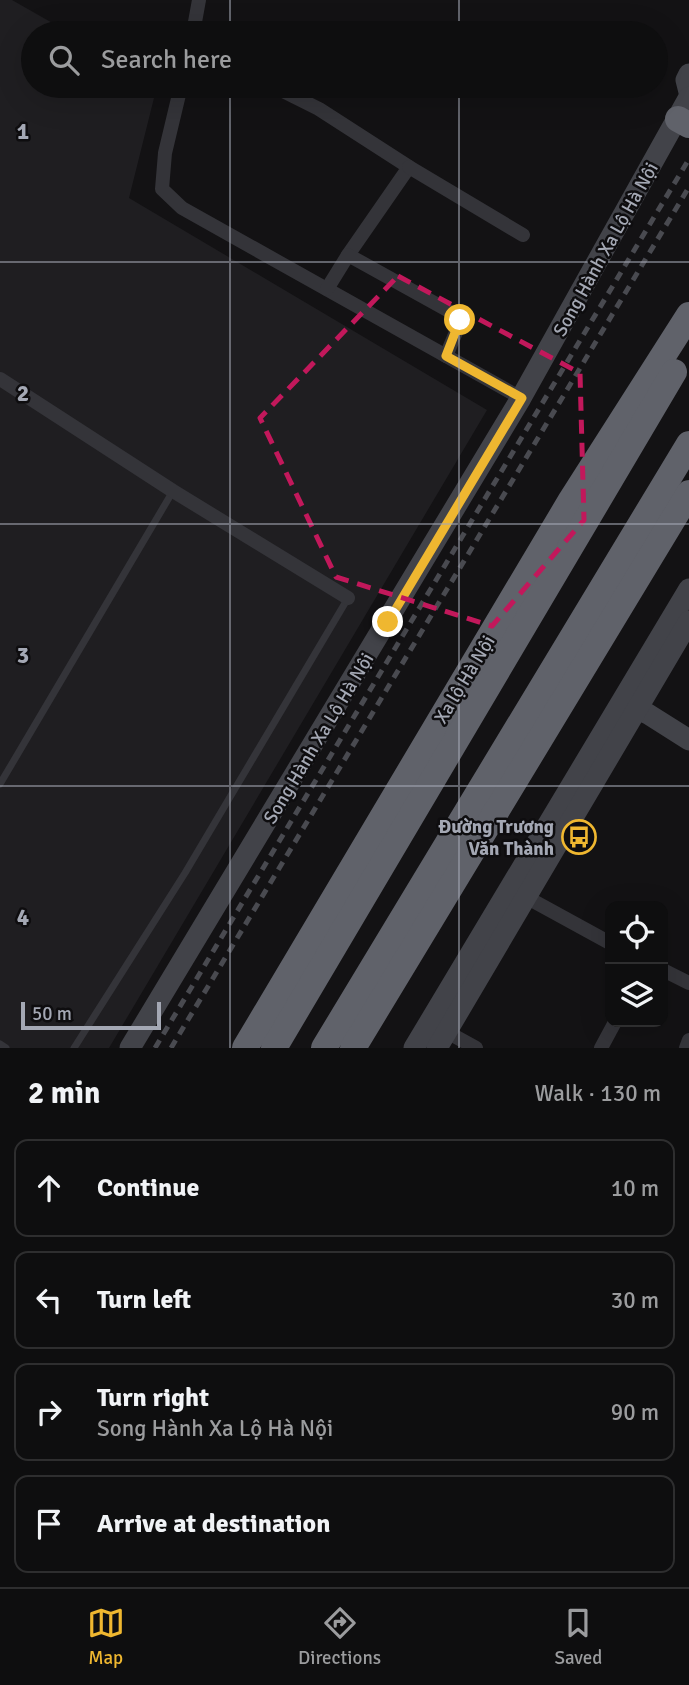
<!DOCTYPE html>
<html lang="en">
<head>
<meta charset="utf-8">
<style>
	body { margin:0; font-family:Signika,sans-serif; background:#1c1c1d; color:#f1f3f6 }
	.controls { position:absolute; right:21px; bottom:21px; display:grid; overflow:hidden; border-radius:14px; box-shadow:0 7px 28px #0002 }
	.controls button { width:63px; height:63px; display:grid; place-items:center; padding:0; border:0; border-bottom:2px solid #2e2e2f; background:#0e0e0f; color:#f1f3f6; font:35px sans-serif }
	.scale { position:absolute; left:21px; bottom:18px; width:140px; box-sizing:border-box; padding-left:7px; border:4px solid #a4a8b4; border-top:0; font-size:19px; line-height:24px; white-space:nowrap; color:#a4a8b4; -webkit-text-stroke:5px #0e0d0f; paint-order:stroke }
	.stop { position:absolute; width:21px; height:21px; margin:-16px; border:5px solid #efb730; border-radius:50%; background:#fff }
	.stop.end { background:#efb730; border-color:#fff; box-shadow:0 2px 7px #0008 }
	.list { margin:0; padding:0; list-style:none }
	h2 { display:flex; justify-content:space-between; align-items:center; height:91px; margin:0; padding:0 28px; font-size:30px }
	h2 small { font-size:23px; font-weight:400; color:#9b9c9e }
	.list li { display:grid; grid-template-columns:46px 1fr auto; gap:21px; align-items:center; box-sizing:border-box; height:98px; margin:0 14px 14px; padding:0 14px; border:2px solid #2e2e2f; border-radius:14px }
	.list b { display:block; font-size:26px; white-space:nowrap }
	.list p { margin:0; font-size:23px; white-space:nowrap; color:#9b9c9e }
	.list em { font-size:23px; font-style:normal; color:#9b9c9e }
	.icon { flex:none; width:38px; height:38px; fill:none; stroke:currentColor; stroke-width:2; stroke-linecap:round; stroke-linejoin:round }
	.map { position:relative; flex:none; width:689px; height:1048px; overflow:hidden }
	.search { position:absolute; background:#0e0e0f; box-shadow:0 7px 28px #0002; left:21px; right:21px; top:21px; height:77px; display:flex; align-items:center; gap:18px; box-sizing:border-box; padding:0 24px; border-radius:38px; color:#9b9c9e; font-size:26px }
	.sheet { height:539px; background:#0e0e0f }
	nav { display:flex; justify-content:space-around; align-items:center; box-sizing:border-box; height:98px; border-top:2px solid #2e2e2f; background:#0e0e0f; font-size:19px; color:#9b9c9e }
	nav a { display:grid; justify-items:center; gap:4px }
	nav .on { color:#efb730 }
	.map>svg:first-child { display:block }
	.built { fill:#1f1e21 }
	.lines { fill:none; stroke-linecap:round; stroke-linejoin:round }
	.lane { stroke:#343439; stroke-width:7 }
	.street { stroke:#343439; stroke-width:14 }
	.secondary { stroke:#424349; stroke-width:21 }
	.highway { stroke:#60626a; stroke-width:26 }
	.rail { stroke:#494a50; stroke-width:5; stroke-dasharray:9 7; stroke-linecap:butt }
	.route { stroke:#efb730; stroke-width:9 }
	.marked { fill:none; stroke:#c2185b; stroke-width:5; stroke-dasharray:14 9; stroke-linejoin:round }
	.grid { fill:none; stroke:#a4a8b4; stroke-width:2; stroke-opacity:0.55 }
	.labels { text-anchor:middle; stroke-width:5; stroke-linejoin:round; paint-order:stroke }
	.street-label { font-size:19px; fill:#a4a8b4; stroke:#0e0d0f }
	.poi-label { font-size:19px; font-weight:bold; fill:#a4a8b4; stroke:#0e0d0f; text-anchor:end }
	.grid-label { font-size:23px; text-anchor:middle; font-weight:bold; fill:#a4a8b4; stroke:#0e0d0f; stroke-width:5; stroke-linejoin:round; paint-order:stroke }
</style>
</head>
<body>
<div class="map">
<svg width="689" height="1048" viewBox="0 0 689 1048">
	<rect width="100%" height="100%" fill="#131214"/>
	<polygon class="built" points="0,0 12,0 70,33 33,33 33,86 157,86 129,198 487,410 109,1048 0,1048"/>
	<g class="lines">
		<g class="lane">
			<polyline points="0,784 173,491"/>
			<polyline points="0,1044 6,1048"/>
			<polyline points="74,1048 185,873 348,598"/>
		</g>
		<g class="street">
			<polyline points="193,33 199,0"/>
			<polyline points="181,86 165,153 162,189 182,208 521,398"/>
			<polyline points="273,86 319,109 409,167 348,255"/>
			<polyline points="409,167 523,235"/>
			<polyline points="327,289 348,255 458,316 459,325 446,356"/>
			<polyline points="0,379 173,491 348,598"/>
			<polyline points="526,897 610,943"/>
			<polyline points="663,970 689,983"/>
			<polyline points="447,1032 476,1048"/>
			<polyline points="601,1048 615,1022"/>
			<polyline points="686,1048 689,1040"/>
		</g>
		<g class="secondary">
			<polyline points="689,74 686,80 689,92"/>
			<polyline points="624,703 648,714 689,740"/>
			<polyline points="130,1048 521,398 689,97"/>
			<polyline points="414,1048 689,589"/>
			<polyline points="437,1048 689,621"/>
		</g>
		<g class="highway">
			<polyline points="678,119 689,125"/>
			<polyline points="245,1048 571,500 689,315"/>
			<polyline points="274,1048 674,372"/>
			<polyline points="324,1048 689,444"/>
			<polyline points="353,1048 689,493"/>
		</g>
		<g class="rail">
			<polyline points="155,1048 689,159"/>
			<polyline points="171,1048 689,187"/>
		</g>
	</g>
	<g class="lines">
		<polyline class="route" points="388,622 522,398 446,356 460,320"/>
	</g>
	<path class="marked" d="M398 276 580 373 584 520 492 626 336 577 260 418Z"/>
	<path class="grid" d="M230 0V33M459 0V33M230 86V1048M459 86V1048M0 262H689M0 524H689M0 786H689"/>
	<defs>
		<g id="bus-ring" transform="scale(1.75)"><circle r="9.5" fill="#0e0d0f" stroke="#efb730" stroke-width="1.5"/><path d="M-5-6H5V4H4V6H2V4H-2V6H-4V4H-5ZM-3.5-4V0h7V-4ZM-3.5 1.2v1.5H-2V1.2ZM2 1.2v1.5H3.5V1.2Z" fill="#efb730"/></g>
	</defs>
	<g fill-rule="evenodd">
		<use href="#bus-ring" x="579" y="837"/>
	</g>
	<g class="labels">
		<g class="street-label">
			<text transform="translate(605 249) rotate(-61)" y="7">Song Hành Xa Lộ Hà Nội</text>
			<text transform="translate(464 679) rotate(-59)" y="7">Xa lộ Hà Nội</text>
			<text transform="translate(318 738) rotate(-59)" y="7">Song Hành Xa Lộ Hà Nội</text>
		</g>
		<g class="poi-label">
			<text x="554" y="833">Đường Trương<tspan x="554" dy="22">Văn Thành</tspan></text>
		</g>
	</g>
	<g class="grid-label">
		<text x="23" y="139">1</text>
		<text x="23" y="401">2</text>
		<text x="23" y="663">3</text>
		<text x="23" y="925">4</text>
	</g>
</svg>
<div class="controls">
<button><svg class="icon" aria-label="locate" viewBox="0 0 24 24"><circle cx="12" cy="12" r="6"/><path d="M12 2v4M12 18v4M2 12h4M18 12h4"/></svg></button>
<button><svg class="icon" aria-label="layers" viewBox="0 0 24 24"><path d="M12 4l9 5-9 5-9-5zM3 14l9 5 9-5"/></svg></button>
</div>
<div class="scale">50 m</div>
<div class="stop" style="left:460px;top:320px"></div>
<div class="stop end" style="left:388px;top:622px"></div>
<div class="search"><svg class="icon" aria-label="search" viewBox="0 0 24 24"><circle cx="10" cy="10" r="6"/><path d="M15 15l6 6"/></svg>Search here</div>
</div>
<section class="sheet">
<h2>2 min<small>Walk · 130 m</small></h2>
<ul class="list">
<li><svg class="icon" aria-label="ahead" viewBox="0 0 24 24"><path d="M12 20V5M6 11l6-6 6 6"/></svg><div><b>Continue</b></div><em>10 m</em></li>
<li><svg class="icon" aria-label="left" viewBox="0 0 24 24"><path d="M17 20v-9H6M10 6l-5 5 5 5"/></svg><div><b>Turn left</b></div><em>30 m</em></li>
<li><svg class="icon" aria-label="right" viewBox="0 0 24 24"><path d="M7 20v-9h11M14 6l5 5-5 5"/></svg><div><b>Turn right</b><p>Song Hành Xa Lộ Hà Nội</p></div><em>90 m</em></li>
<li><svg class="icon" aria-label="arrive" viewBox="0 0 24 24"><path d="M6 21V4h12l-3 4 3 4H6"/></svg><div><b>Arrive at destination</b></div></li>
</ul>
</section>
<nav>
<a class="on"><svg class="icon" aria-label="map" viewBox="0 0 24 24"><path d="M3 6l6-2 6 2 6-2v14l-6 2-6-2-6 2zM9 4v14M15 6v14"/></svg>Map</a>
<a><svg class="icon" aria-label="directions" viewBox="0 0 24 24"><path d="M12 3l9 9-9 9-9-9zM9 14v-3h6M13 9l2 2-2 2"/></svg>Directions</a>
<a><svg class="icon" aria-label="saved" viewBox="0 0 24 24"><path d="M7 4h10v16l-5-4-5 4z"/></svg>Saved</a>
</nav>
</body>
</html>
